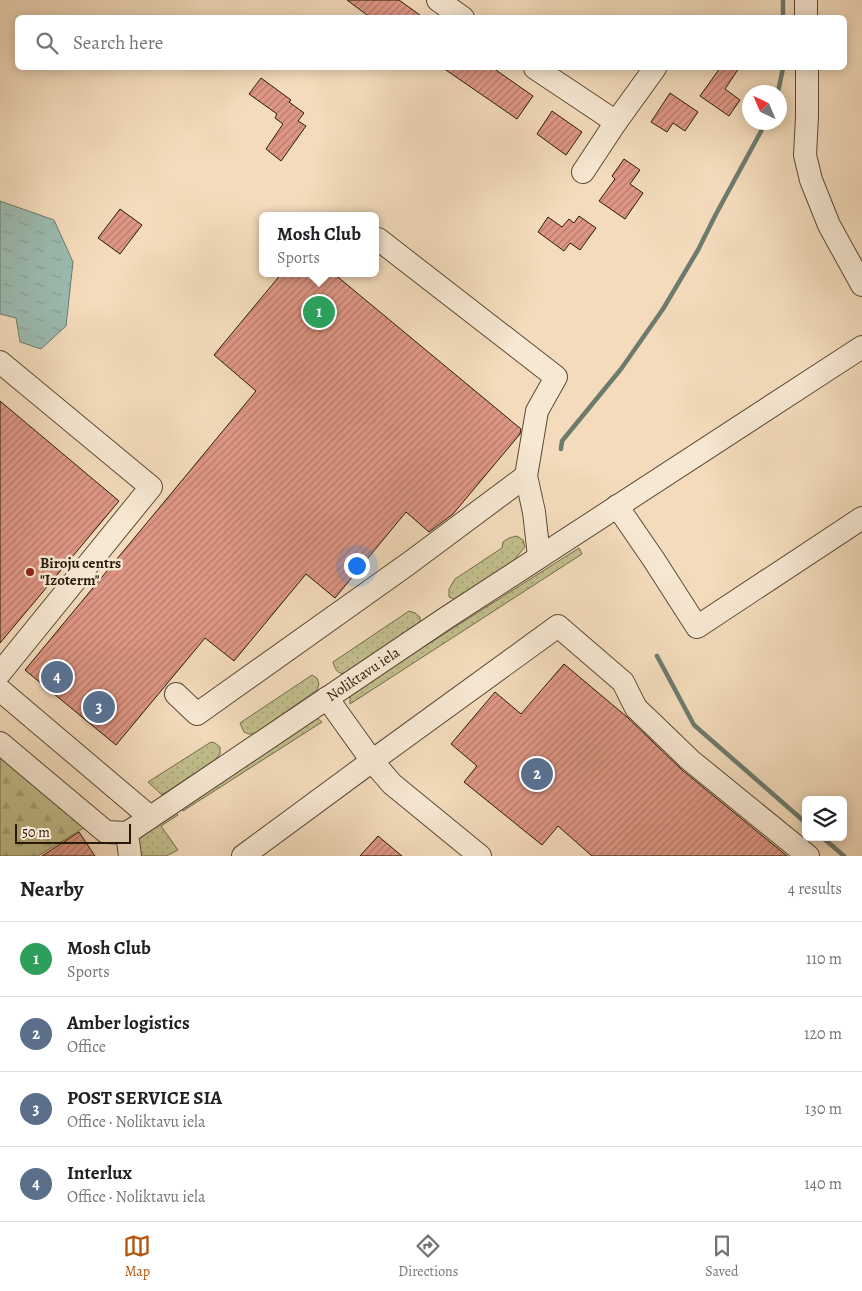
<!DOCTYPE html>
<html lang="en">
<head>
<meta charset="utf-8">
<style>
	body { margin:0; font-family:Alegreya,serif; background:#f2f2f2; color:#202124 }
	.controls { position:absolute; right:15px; bottom:15px; display:grid; overflow:hidden; border-radius:8px; box-shadow:0 2px 12px #0003 }
	.controls button { width:45px; height:45px; display:grid; place-items:center; padding:0; border:0; border-bottom:1px solid #e0e0e0; background:#fff; color:#202124; font:25px sans-serif }
	.compass { position:absolute; left:742px; top:85px; width:45px; height:45px; border-radius:50%; background:#fff; box-shadow:0 2px 12px #0003; rotate:316deg }
	.scale { position:absolute; left:15px; bottom:12px; width:116px; box-sizing:border-box; padding-left:5px; border:2px solid #271a0a; border-top:0; font-size:14px; line-height:18px; white-space:nowrap; color:#271a0a; -webkit-text-stroke:4px #f7e8d3; paint-order:stroke }
	.you { position:absolute; left:356px; top:565px; width:18px; height:18px; margin:-12px; border:4px solid #fff; border-radius:50%; background:#1a73e8; box-shadow:0 0 0 8px #1a73e833 }
	.badge { display:grid; place-items:center; width:32px; height:32px; border-radius:50%; background:#b45309; color:#fff; font-size:16px; font-weight:700 }
	.pin { position:absolute; translate:-50% -50%; border:2px solid #fff; box-shadow:0 1px 5px #0006 }
	.popup { position:absolute; left:259px; top:212px; width:120px; height:65px; box-sizing:border-box; display:grid; place-content:center; border-radius:8px; background:#fff; filter:drop-shadow(0 1px 4px #0005); font-size:16px; white-space:nowrap; color:#757577 }
	.popup b { font-size:19px; color:#202124 }
	.popup::after { content:''; position:absolute; left:50%; top:100%; margin-left:-10px; border:10px solid transparent; border-top-color:#fff }
	.list { margin:0; padding:0; list-style:none }
	h2 { display:flex; justify-content:space-between; align-items:center; height:65px; margin:0; padding:0 20px; font-size:21px }
	h2 small { font-size:16px; font-weight:400; color:#757577 }
	.list li { display:grid; grid-template-columns:32px 1fr auto; gap:15px; align-items:center; box-sizing:border-box; height:75px; padding:0 20px; border-top:1px solid #e0e0e0 }
	.list b { display:block; font-size:19px; white-space:nowrap }
	.list p { margin:0; font-size:16px; white-space:nowrap; color:#757577 }
	.list em { font-size:16px; font-style:normal; color:#757577 }
	.icon { flex:none; width:28px; height:28px; fill:none; stroke:currentColor; stroke-width:2; stroke-linecap:round; stroke-linejoin:round }
	.map { position:relative; flex:none; width:862px; height:856px; overflow:hidden }
	.search { position:absolute; background:#fff; box-shadow:0 2px 12px #0003; left:15px; right:15px; top:15px; height:55px; display:flex; align-items:center; gap:12px; box-sizing:border-box; padding:0 18px; border-radius:8px; color:#757577; font-size:19px }
	.sheet { height:365px; background:#fff }
	nav { display:flex; justify-content:space-around; align-items:center; box-sizing:border-box; height:70px; border-top:1px solid #e0e0e0; background:#fff; font-size:14px; color:#757577 }
	nav a { display:grid; justify-items:center; gap:2px }
	nav .on { color:#b45309 }
	.map>svg:first-child { display:block }
	.grass { fill:url(#grass-dots); stroke:#746c4b }
	.forest { fill:url(#forest-firs); stroke:#746c4b }
	.water { fill:url(#water-ripples); stroke:#6d7b6e }
	.lines { fill:none; stroke-linecap:round; stroke-linejoin:round }
	.stream { stroke:#6d7b6e; stroke-width:4.5 }
	.building { fill:url(#building-hatch); stroke:#271a0a }
	.minor-casing { stroke:#5a4a36; stroke-width:24 }
	.minor { stroke:#f7e8d3; stroke-width:22 }
	.poi-dot { fill:#8f2418; stroke:#f7e8d3; stroke-width:2 }
	.labels { text-anchor:middle; stroke-width:5; stroke-linejoin:round; paint-order:stroke }
	.poi-label { font-size:15px; font-weight:bold; fill:#271a0a; stroke:#f7e8d3; text-anchor:start }
	.street-label { font-size:15px; fill:#271a0a; stroke:#f7e8d3 }
</style>
</head>
<body>
<div class="map">
<svg width="862" height="856" viewBox="0 0 862 856">
	<defs>
		<pattern id="grass-dots" width="8" height="8" patternUnits="userSpaceOnUse" patternTransform="scale(1.25)"><rect width="8" height="8" fill="#c1be8c"/><path d="M2 2h.1M6 6h.1" fill="none" stroke="#a6a377" stroke-width="1.8" stroke-linecap="round"/></pattern>
		<pattern id="forest-firs" width="22" height="20" patternUnits="userSpaceOnUse" patternTransform="scale(1.25)"><rect width="22" height="20" fill="#c1be8c"/><path d="M5 1l3.5 6h-7zM16 11l3.5 6h-7z" fill="#a6a377"/></pattern>
		<pattern id="water-ripples" width="26" height="14" patternUnits="userSpaceOnUse" patternTransform="scale(1.25)"><rect width="26" height="14" fill="#9bbbb0"/><path d="M2 4q2-2 4 0t4 0M15 11q2-2 4 0t4 0" fill="none" stroke="#86a096"/></pattern>
		<pattern id="building-hatch" width="6" height="6" patternUnits="userSpaceOnUse" patternTransform="scale(1.25)"><rect width="6" height="6" fill="#df9785"/><path d="M-1 1l2-2M0 6l6-6M5 7l2-2" fill="none" stroke="#b57a6b"/></pattern>
	</defs>
	<rect width="100%" height="100%" fill="#f3dbbb"/>
	<filter id="stains"><feTurbulence type="fractalNoise" baseFrequency=".004" numOctaves="4"/><feColorMatrix values="0 0 0 0 .2 0 0 0 0 .09 0 0 0 0 .02 0 0 0 .5 -.17"/></filter>
	<radialGradient id="worn" r=".72"><stop offset=".6" stop-color="#630" stop-opacity="0"/><stop offset="1" stop-color="#630" stop-opacity=".3"/></radialGradient>
	<g class="grass">
		<polygon points="517,536 523,540 525,547 513,561 456,600 449,597 449,589 455,579 502,548 503,542 509,538"/>
		<polygon points="579,548 582,554 350,704 350,697 356,690"/>
		<path d="M409 611 415 613 420 617V623L343 674C336 672 335 669 333 662Z"/>
		<polygon points="312,675 317,678 319,684 317,690 254,734 249,734 244,732 240,723"/>
		<polygon points="317,718 322,722 183,811 179,807"/>
		<polygon points="211,742 215,743 220,747 220,754 216,759 162,795 148,782"/>
		<polygon points="174,811 178,815 161,826 178,850 166,856 136,856 137,849 140,836"/>
	</g>
	<polygon class="forest" points="0,748 90,824 38,856 0,856"/>
	<polygon class="water" points="0,201 54,220 73,262 66,326 41,349 20,342 16,318 0,314"/>
	<g class="lines">
		<g class="stream">
			<polyline points="783,0 783,18"/>
			<polyline points="778,92 783,68"/>
			<polyline points="561,449 562,441 621,369 663,309 698,250 716,214 766,122"/>
			<polyline points="657,656 694,725 806,823"/>
			<polyline points="822,837 844,856"/>
		</g>
	</g>
	<g class="building">
		<polygon points="347,0 399,0 424,18 371,18"/>
		<polygon points="443,68 493,68 533,96 517,119"/>
		<polygon points="720,68 739,68 725,89 740,100 729,116 700,96"/>
		<polygon points="261,78 291,100 289,102 304,113 298,121 306,126 281,161 266,149 283,124 275,118 277,114 249,94"/>
		<polygon points="670,93 698,112 685,131 673,123 667,132 651,122"/>
		<polygon points="552,111 582,132 566,155 537,134"/>
		<polygon points="624,159 640,170 630,184 643,193 625,219 599,201 615,179 612,176"/>
		<polygon points="120,209 142,225 120,254 98,238"/>
		<polygon points="579,216 596,228 580,250 570,243 564,251 538,232 548,217 562,227 569,219 574,223"/>
		<polygon points="282,273 333,273 521,429 520,434 453,514 429,532 406,512 335,598 306,574 234,661 205,638 116,745 25,670 256,391 214,355"/>
		<polygon points="0,401 119,501 0,643"/>
		<polygon points="564,664 627,717 682,770 787,856 592,856 558,826 542,845 464,782 477,766 451,744 495,692 521,714"/>
		<polygon points="79,832 95,856 42,856"/>
		<polygon points="378,836 402,856 360,856"/>
	</g>
	<g class="lines">
		<g class="minor-casing">
			<g id="minor">
				<polyline points="438,0 463,18"/>
				<polyline points="806,0 806,18"/>
				<polyline points="535,68 616,122"/>
				<polyline points="807,68 807,117 805,155 811,180 829,225 862,285"/>
				<polyline points="583,172 616,122 655,68"/>
				<polyline points="378,239 556,377 537,411 526,476 534,512 539,556"/>
				<polyline points="0,362 151,487 0,673"/>
				<polyline points="617,506 654,560 697,627 862,518"/>
				<polyline points="0,690 150,817"/>
				<polyline points="176,694 197,714 408,564 526,476"/>
				<polyline points="327,698 372,761 392,784 480,856"/>
				<polyline points="0,743 106,832 127,833 446,618 862,347"/>
				<polyline points="127,833 130,856"/>
				<polyline points="243,856 372,761 558,626 623,682 636,708 690,760 808,856"/>
			</g>
		</g>
		<use href="#minor" class="minor"/>
	</g>
	<circle class="poi-dot" cx="30" cy="572" r="5"/>
	<g class="labels">
		<g class="poi-label">
			<text x="40" y="568">Biroju centrs<tspan x="40" dy="17">"Izoterm"</tspan></text>
		</g>
		<g class="street-label">
			<text transform="translate(363 674) rotate(-34)" y="5">Noliktavu iela</text>
		</g>
	</g>
	<rect width="100%" height="100%" filter="url(#stains)"/>
	<rect width="100%" height="100%" fill="url(#worn)"/>
</svg>
<div class="controls">
<button><svg class="icon" aria-label="layers" viewBox="0 0 24 24"><path d="M12 4l9 5-9 5-9-5zM3 14l9 5 9-5"/></svg></button>
</div>
<svg class="compass" viewBox="-18 -18 36 36"><path d="M0-13l5 13h-10z" fill="#e53935"/><path d="M0 13l5-13h-10z" fill="#757577"/></svg>
<div class="scale">50 m</div>
<div class="you"></div>
<div class="pin badge" style="left:319px;top:312px;background:#2e9e5b">1</div>
<div class="popup"><b>Mosh Club</b>Sports</div>
<div class="pin badge" style="left:537px;top:774px;background:#5c6f8a">2</div>
<div class="pin badge" style="left:99px;top:707px;background:#5c6f8a">3</div>
<div class="pin badge" style="left:57px;top:677px;background:#5c6f8a">4</div>
<div class="search"><svg class="icon" aria-label="search" viewBox="0 0 24 24"><circle cx="10" cy="10" r="6"/><path d="M15 15l6 6"/></svg>Search here</div>
</div>
<section class="sheet">
<h2>Nearby<small>4 results</small></h2>
<ul class="list">
<li><span class="badge" style="background:#2e9e5b">1</span><div><b>Mosh Club</b><p>Sports</p></div><em>110 m</em></li>
<li><span class="badge" style="background:#5c6f8a">2</span><div><b>Amber logistics</b><p>Office</p></div><em>120 m</em></li>
<li><span class="badge" style="background:#5c6f8a">3</span><div><b>POST SERVICE SIA</b><p>Office · Noliktavu iela</p></div><em>130 m</em></li>
<li><span class="badge" style="background:#5c6f8a">4</span><div><b>Interlux</b><p>Office · Noliktavu iela</p></div><em>140 m</em></li>
</ul>
</section>
<nav>
<a class="on"><svg class="icon" aria-label="map" viewBox="0 0 24 24"><path d="M3 6l6-2 6 2 6-2v14l-6 2-6-2-6 2zM9 4v14M15 6v14"/></svg>Map</a>
<a><svg class="icon" aria-label="directions" viewBox="0 0 24 24"><path d="M12 3l9 9-9 9-9-9zM9 14v-3h6M13 9l2 2-2 2"/></svg>Directions</a>
<a><svg class="icon" aria-label="saved" viewBox="0 0 24 24"><path d="M7 4h10v16l-5-4-5 4z"/></svg>Saved</a>
</nav>
</body>
</html>
